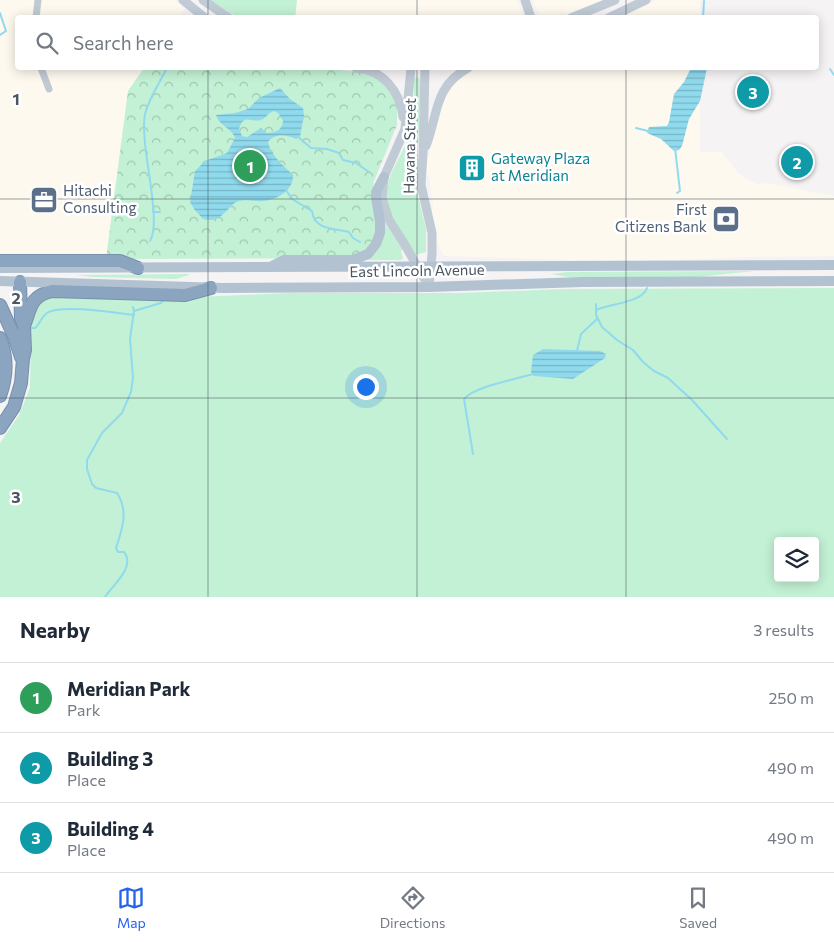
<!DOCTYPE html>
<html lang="en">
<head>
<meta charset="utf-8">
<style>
	body { margin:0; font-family:Commissioner,sans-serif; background:#f2f2f3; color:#1f2937 }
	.controls { position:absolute; right:15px; bottom:15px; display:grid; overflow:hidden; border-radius:5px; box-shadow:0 2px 12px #0003 }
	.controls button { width:45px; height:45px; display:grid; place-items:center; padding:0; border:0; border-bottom:1px solid #e0e1e3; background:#fff; color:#1f2937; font:25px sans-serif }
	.you { position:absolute; left:365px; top:386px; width:18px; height:18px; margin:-12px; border:4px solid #fff; border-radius:50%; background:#1a73e8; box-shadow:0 0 0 8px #1a73e833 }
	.badge { display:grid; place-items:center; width:32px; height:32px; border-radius:50%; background:#2563eb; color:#fff; font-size:16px; font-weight:700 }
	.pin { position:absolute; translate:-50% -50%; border:2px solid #fff; box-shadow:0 1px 5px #0006 }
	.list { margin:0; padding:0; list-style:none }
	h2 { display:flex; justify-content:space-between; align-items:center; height:65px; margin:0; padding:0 20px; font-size:21px }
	h2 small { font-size:16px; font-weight:400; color:#747a83 }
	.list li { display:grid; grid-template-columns:32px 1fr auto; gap:15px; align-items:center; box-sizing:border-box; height:70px; padding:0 20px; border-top:1px solid #e0e1e3 }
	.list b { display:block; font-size:19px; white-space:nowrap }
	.list p { margin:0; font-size:16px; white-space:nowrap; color:#747a83 }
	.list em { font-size:16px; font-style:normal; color:#747a83 }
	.icon { flex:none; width:28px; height:28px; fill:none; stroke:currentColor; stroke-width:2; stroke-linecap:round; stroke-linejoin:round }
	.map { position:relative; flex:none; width:834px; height:597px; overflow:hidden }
	.search { position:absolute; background:#fff; box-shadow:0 2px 12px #0003; left:15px; right:15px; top:15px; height:55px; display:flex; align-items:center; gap:12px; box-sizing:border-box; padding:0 18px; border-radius:5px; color:#747a83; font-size:19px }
	.sheet { height:275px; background:#fff }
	nav { display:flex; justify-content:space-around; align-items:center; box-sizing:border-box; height:70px; border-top:1px solid #e0e1e3; background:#fff; font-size:14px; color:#747a83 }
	nav a { display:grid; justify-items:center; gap:2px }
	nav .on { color:#2563eb }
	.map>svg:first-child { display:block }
	.commercial { fill:#fdf9ef }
	.grass { fill:#c3f1d5; fill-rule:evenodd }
	.forest { fill:url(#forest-crowns) }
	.water { fill:url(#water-rules); fill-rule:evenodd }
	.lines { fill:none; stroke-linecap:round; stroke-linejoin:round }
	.stream { stroke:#90daee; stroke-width:2 }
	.motorway-casing { stroke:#7690ad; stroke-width:14 }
	.minor { stroke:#c1cad2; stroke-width:7 }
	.tertiary { stroke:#c1cad2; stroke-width:9 }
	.secondary { stroke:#c1cbd6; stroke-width:9 }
	.primary { stroke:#b3c2d1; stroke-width:10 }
	.motorway { stroke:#8ba5c1; stroke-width:12 }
	.grid { fill:none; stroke:#4a5661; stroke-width:1; stroke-opacity:0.55 }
	.labels { text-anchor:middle; stroke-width:5; stroke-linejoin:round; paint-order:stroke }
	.street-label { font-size:15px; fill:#4a5661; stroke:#fff }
	.culture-label { font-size:15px; fill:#0d838f; stroke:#fff; text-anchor:start }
	.service-label { font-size:15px; fill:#4e5e75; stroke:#fff; text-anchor:start }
	.grid-label { font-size:16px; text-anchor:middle; font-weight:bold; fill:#4a5661; stroke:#fff; stroke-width:5; stroke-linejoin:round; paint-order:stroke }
</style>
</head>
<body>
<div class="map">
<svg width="834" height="597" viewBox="0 0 834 597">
	<defs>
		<pattern id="forest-crowns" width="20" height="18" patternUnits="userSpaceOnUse" patternTransform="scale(1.25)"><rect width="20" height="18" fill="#c3f1d5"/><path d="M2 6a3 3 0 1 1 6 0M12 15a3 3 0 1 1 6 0" fill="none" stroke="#a0c6b0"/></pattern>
		<pattern id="water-rules" width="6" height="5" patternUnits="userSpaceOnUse" patternTransform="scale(1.25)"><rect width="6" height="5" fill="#90daee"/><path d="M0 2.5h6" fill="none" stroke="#78b4c4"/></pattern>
	</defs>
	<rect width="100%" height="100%" fill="#f5f3f3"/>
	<g class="commercial">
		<polygon points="0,0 175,0 185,9 179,17 18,18 18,68 144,68 128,91 106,259 0,255"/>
		<polygon points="297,0 517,0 523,17 295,18"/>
		<polygon points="533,0 605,0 565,15 562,12 553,18 540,17"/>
		<polygon points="655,0 700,0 700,17 622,18"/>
		<polygon points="484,68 700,68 700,152 722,152 738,173 749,180 760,185 761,182 834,196 834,256 752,257 684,260 568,260 446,256 443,254 438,245 436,229 432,211 433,207 429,176 426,175 427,159 438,124 444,97 455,82 466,73"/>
	</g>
	<g class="grass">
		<polygon points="210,0 297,0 295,18 237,17"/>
		<path d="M417 77 420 79 421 87 416 188 426 229V252L415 255C407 238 391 223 387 205 382 178 403 156 411 132 416 116 413 96 414 79Z"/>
		<polygon points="385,223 403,249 401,251 403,258 401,260 367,260"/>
		<polygon points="754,271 697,277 568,277 551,274 567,272"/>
		<polygon points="189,274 189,275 176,279 92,277 76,275"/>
		<path d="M834 288V597H0V443L19 415 30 388 31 339 28 323 41 301 54 296 195 297 290 293H460L563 289ZM778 541H815V578H778Z"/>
	</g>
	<polygon class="forest" points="144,68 317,68 361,72 376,78 382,82 391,93 397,106 397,125 374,181 372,192 377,229 370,248 351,258 106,259 128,91"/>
	<g class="water">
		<polygon points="691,68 707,68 700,101 689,119 682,146 679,150 674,151 661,139 647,133 649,127 667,126 669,122 674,94 684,82"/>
		<path d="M280 88 290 99 303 108 304 115 300 137 296 139C287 135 275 133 268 142 270 155 284 166 293 175 294 190 277 200 263 201 256 202 247 199 239 201 227 204 223 225 203 219L194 209 190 202 195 171 205 161 227 153 235 138C232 128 219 126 216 115L235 113 248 109 259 98ZM274 111 278 113 283 120C283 130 275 133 267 133L261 128 247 137 242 136 239 129C244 113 250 123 260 120 266 119 267 113 274 111Z"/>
		<polygon points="543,349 600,351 606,354 605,358 573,379 534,376 531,372 533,355"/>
	</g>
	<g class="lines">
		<g class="stream">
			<polyline points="0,13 6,31 0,35"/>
			<polyline points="703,18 704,1"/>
			<polyline points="830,69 834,75"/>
			<polyline points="636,128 648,131"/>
			<polyline points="297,136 311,148 327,149 339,153 343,160 356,163 369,172"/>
			<polyline points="675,148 680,191 677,193"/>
			<path d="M286 190 292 199 312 211C314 230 333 228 349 232L353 238 360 242"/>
			<polyline points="153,212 160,212"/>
			<path d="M150 241C163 220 139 145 145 114 149 98 160 82 167 68"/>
			<polyline points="596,304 596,315 602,327 617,340 633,350 643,362 654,371 668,378 692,400 727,439"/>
			<path d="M596 310C608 304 642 303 647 288"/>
			<polyline points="134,311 161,303 163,300"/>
			<path d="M29 328H35C40 324 41 317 47 313 61 304 116 313 134 315"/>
			<polyline points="577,351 581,334 597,319"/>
			<path d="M473 454 464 399C473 387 516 379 533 374"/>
			<path d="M105 597C112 586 136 567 124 552H118L116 548C122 530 129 511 117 493L96 488 92 484 87 469V460L102 433 122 413 131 392 133 378 130 339 134 311 133 307"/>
		</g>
		<g class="motorway-casing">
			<g id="motorway">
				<polyline points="0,261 120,261 138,268"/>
				<polyline points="0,305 14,336 21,357"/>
				<path d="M24 326C31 308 30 296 52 291L185 295 211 288"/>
				<path d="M0 338C8 358 7 377 0 396"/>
				<polyline points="0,428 14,407 21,383 23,359 25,350 24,326 21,318 20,282"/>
			</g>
		</g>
		<g class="minor">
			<polyline points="36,18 38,0"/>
			<polyline points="41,68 49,89"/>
		</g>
		<polyline class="tertiary" points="525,0 531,18"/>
		<g class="secondary">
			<polyline points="183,0 205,18"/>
			<polyline points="203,0 229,18"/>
			<polyline points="571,18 615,0"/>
			<polyline points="608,18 646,0"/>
			<path d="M356 68C383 70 400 91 403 117"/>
			<polyline points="411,68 405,129 384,177 382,198 389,220 405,245 429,287"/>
			<polyline points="425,68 423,154 421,185 432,233 432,254 429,287"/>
			<path d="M426 146C438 115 434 86 468 68"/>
		</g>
		<g class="primary">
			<polyline points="272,266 284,260 353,260 368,254 376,244 380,233 380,222 376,197 376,192 384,177"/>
			<polyline points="0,268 834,265"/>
			<polyline points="0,281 223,288 429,287 582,282 834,281"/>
		</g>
		<use href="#motorway" class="motorway"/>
	</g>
	<path class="grid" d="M208 0V18M417 0V18M626 0V18M208 68V597M417 68V597M626 68V597M0 199H834M0 398H834"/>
	<defs>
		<g id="building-square" transform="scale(1.4375)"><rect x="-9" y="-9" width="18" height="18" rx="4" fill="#0f9aa8" stroke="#fff"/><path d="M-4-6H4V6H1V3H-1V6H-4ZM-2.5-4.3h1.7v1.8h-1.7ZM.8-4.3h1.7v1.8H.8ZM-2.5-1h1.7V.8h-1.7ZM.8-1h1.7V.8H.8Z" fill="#fff"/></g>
		<g id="office-square" transform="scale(1.4375)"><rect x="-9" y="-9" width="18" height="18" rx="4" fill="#5c6f8a" stroke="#fff"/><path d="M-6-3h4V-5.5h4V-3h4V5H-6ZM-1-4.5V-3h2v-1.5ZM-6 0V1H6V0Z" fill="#fff"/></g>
		<g id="bank-square" transform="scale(1.4375)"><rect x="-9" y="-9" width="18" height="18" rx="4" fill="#5c6f8a" stroke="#fff"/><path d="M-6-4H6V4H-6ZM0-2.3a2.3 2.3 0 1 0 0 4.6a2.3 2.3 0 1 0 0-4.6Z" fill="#fff"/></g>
	</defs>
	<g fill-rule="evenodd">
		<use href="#building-square" x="472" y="168"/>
		<use href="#office-square" x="44" y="200"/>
		<use href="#bank-square" x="726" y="219"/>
	</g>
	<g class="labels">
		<g class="street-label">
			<text transform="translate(410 146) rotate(-89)" y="5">Havana Street</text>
			<text transform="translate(417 271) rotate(-1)" y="5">East Lincoln Avenue</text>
		</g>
		<g class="culture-label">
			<text x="491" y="164">Gateway Plaza<tspan x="491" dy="17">at Meridian</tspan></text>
		</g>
		<g class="service-label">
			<text x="63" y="196">Hitachi<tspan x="63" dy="17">Consulting</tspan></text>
			<text x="707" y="215" text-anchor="end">First<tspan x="707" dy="17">Citizens Bank</tspan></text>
		</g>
	</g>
	<g class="grid-label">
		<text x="16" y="105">1</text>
		<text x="16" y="304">2</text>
		<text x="16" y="503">3</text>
	</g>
</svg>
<div class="controls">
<button><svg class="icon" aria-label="layers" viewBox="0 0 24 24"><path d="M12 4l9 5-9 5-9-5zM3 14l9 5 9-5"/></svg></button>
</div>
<div class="you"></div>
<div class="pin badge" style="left:250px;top:166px;background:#2e9e5b">1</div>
<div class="pin badge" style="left:797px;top:162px;background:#0f9aa8">2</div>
<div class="pin badge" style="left:753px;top:92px;background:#0f9aa8">3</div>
<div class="search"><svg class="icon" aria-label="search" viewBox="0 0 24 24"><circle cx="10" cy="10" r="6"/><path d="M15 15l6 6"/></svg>Search here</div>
</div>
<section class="sheet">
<h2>Nearby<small>3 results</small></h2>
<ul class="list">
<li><span class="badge" style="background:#2e9e5b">1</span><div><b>Meridian Park</b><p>Park</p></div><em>250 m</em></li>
<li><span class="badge" style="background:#0f9aa8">2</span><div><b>Building 3</b><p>Place</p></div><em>490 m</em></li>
<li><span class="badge" style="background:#0f9aa8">3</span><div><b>Building 4</b><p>Place</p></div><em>490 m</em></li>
</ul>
</section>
<nav>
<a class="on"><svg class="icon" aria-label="map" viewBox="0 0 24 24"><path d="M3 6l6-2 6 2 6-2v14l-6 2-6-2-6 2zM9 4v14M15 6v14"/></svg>Map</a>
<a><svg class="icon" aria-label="directions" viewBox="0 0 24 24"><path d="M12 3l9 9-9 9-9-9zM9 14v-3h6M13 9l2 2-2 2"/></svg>Directions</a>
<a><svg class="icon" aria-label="saved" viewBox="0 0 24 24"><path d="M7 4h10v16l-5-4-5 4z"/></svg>Saved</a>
</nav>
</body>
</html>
